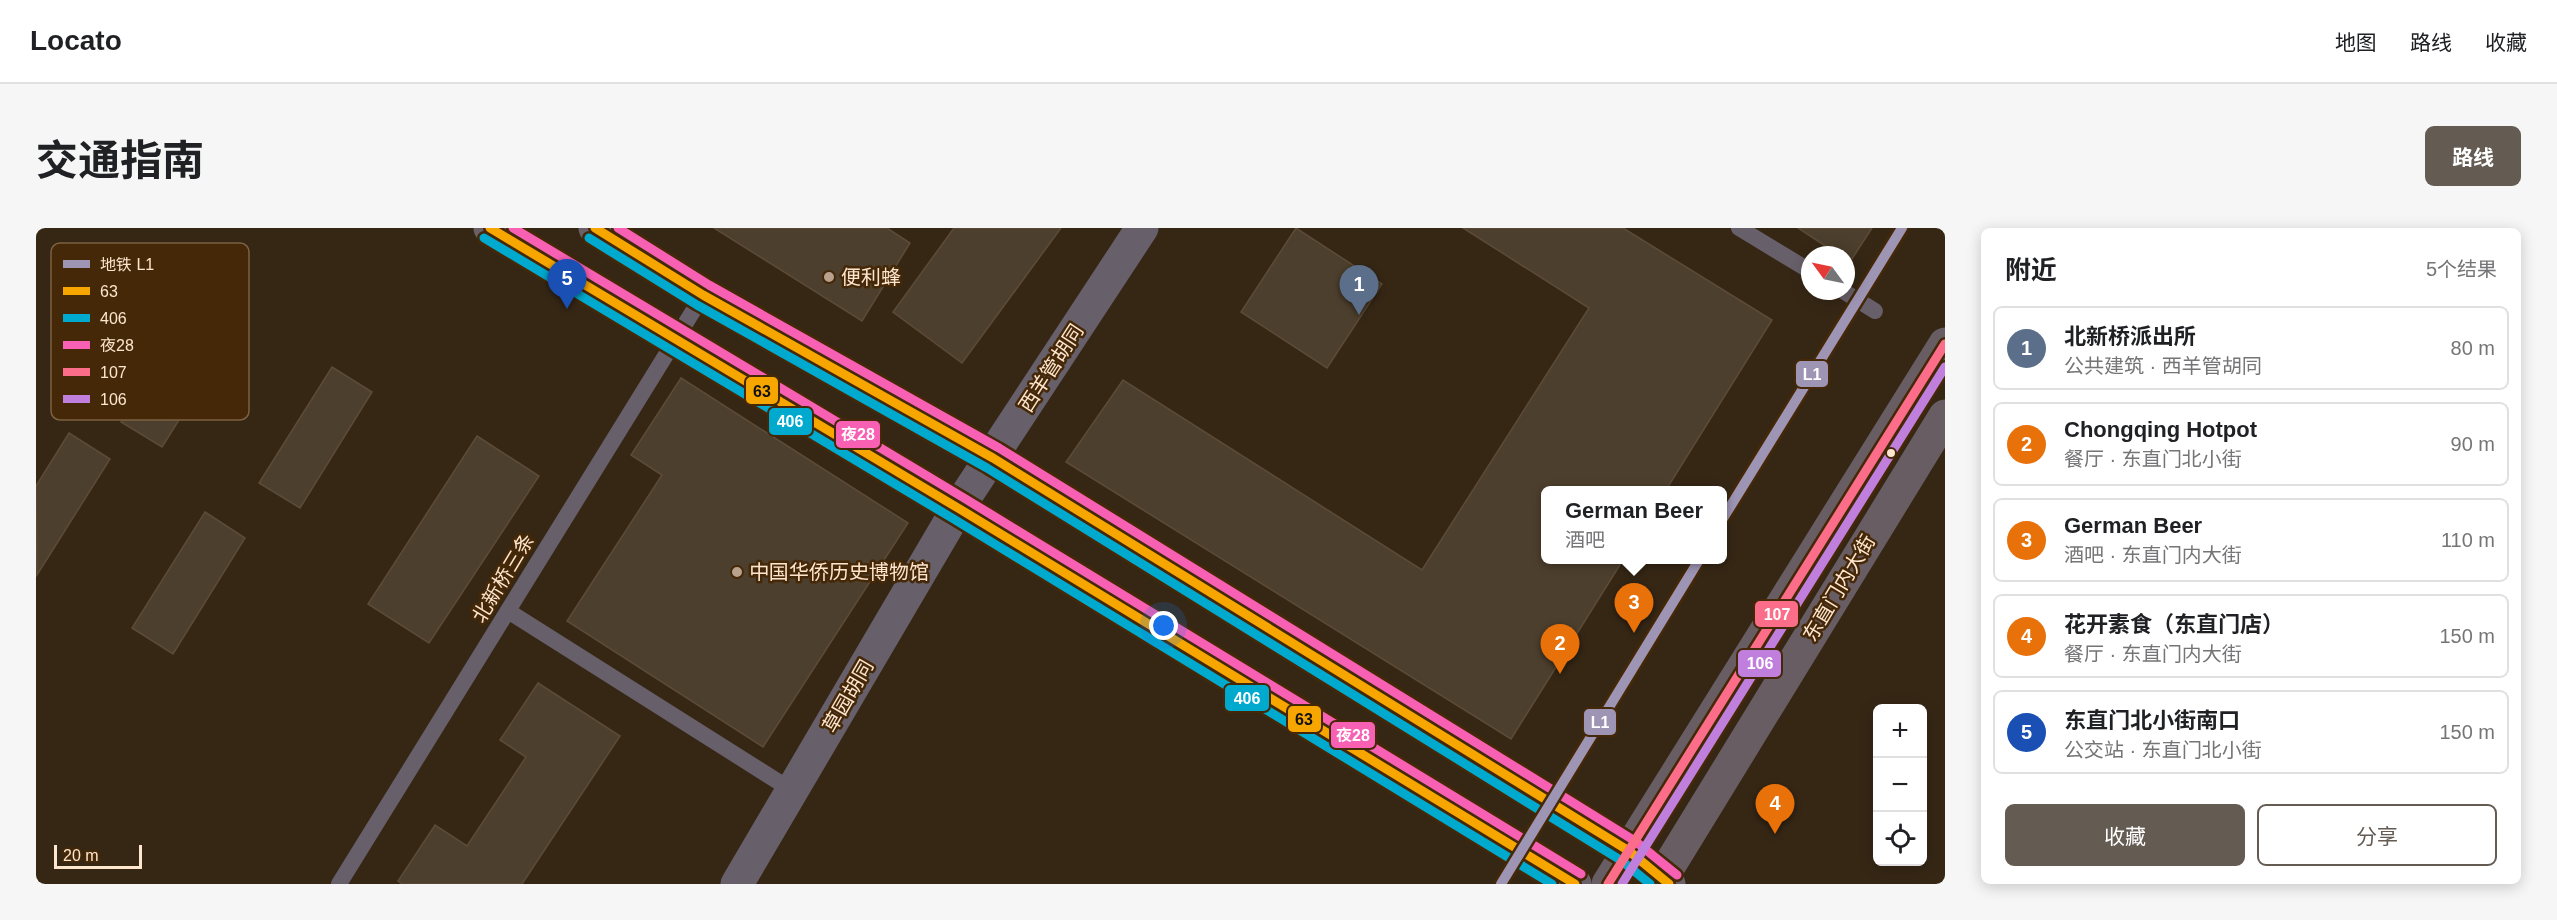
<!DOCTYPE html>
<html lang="zh">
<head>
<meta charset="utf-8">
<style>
	body { margin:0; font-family:Arial,"Noto Sans SC",sans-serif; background:#f6f6f6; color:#202124 }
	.controls { position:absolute; right:18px; bottom:18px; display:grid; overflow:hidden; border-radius:9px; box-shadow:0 3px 15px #0003 }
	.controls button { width:54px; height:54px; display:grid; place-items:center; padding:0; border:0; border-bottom:2px solid #e0e0e0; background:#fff; color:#202124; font:30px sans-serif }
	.compass { position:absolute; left:1765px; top:18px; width:54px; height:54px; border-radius:50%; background:#fff; box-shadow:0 3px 15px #0003; rotate:303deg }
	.scale { position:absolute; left:18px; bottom:15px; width:88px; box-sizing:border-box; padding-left:6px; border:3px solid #fee5ce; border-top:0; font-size:16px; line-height:21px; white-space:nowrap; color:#fee5ce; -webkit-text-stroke:4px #442807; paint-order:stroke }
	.you { position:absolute; left:1128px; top:398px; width:21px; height:21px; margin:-15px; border:4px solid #fff; border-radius:50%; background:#1a73e8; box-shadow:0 0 0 9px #1a73e833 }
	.badge { display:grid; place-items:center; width:39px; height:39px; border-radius:50%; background:#645b53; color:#fff; font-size:20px; font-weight:700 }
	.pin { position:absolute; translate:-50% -50px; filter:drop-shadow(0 2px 3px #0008) }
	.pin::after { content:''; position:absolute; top:32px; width:21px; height:18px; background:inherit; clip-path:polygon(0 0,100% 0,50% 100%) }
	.popup { position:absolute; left:1505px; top:258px; width:186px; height:78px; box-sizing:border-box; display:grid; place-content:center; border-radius:9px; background:#fff; filter:drop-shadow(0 2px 4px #0005); font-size:20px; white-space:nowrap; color:#757577 }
	.popup b { font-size:22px; color:#202124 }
	.popup::after { content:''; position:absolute; left:50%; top:100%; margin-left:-12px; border:12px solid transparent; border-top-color:#fff }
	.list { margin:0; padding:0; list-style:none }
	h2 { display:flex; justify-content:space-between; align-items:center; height:78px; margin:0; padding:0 24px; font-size:26px }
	h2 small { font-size:20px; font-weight:400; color:#757577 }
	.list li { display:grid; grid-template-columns:39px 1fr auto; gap:18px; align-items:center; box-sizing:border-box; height:84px; margin:0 12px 12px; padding:0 12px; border:2px solid #e0e0e0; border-radius:9px }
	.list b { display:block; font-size:22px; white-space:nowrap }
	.list p { margin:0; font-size:20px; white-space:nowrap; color:#757577 }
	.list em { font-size:20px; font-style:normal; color:#757577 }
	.actions { display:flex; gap:12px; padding:18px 24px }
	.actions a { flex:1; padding:14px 0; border:2px solid #645b53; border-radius:9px; text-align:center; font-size:21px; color:#645b53 }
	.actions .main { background:#645b53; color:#fff }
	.icon { flex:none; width:33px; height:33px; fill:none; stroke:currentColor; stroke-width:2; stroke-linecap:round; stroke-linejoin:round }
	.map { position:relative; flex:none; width:1909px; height:656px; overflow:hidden; border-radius:9px }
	header { display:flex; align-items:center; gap:36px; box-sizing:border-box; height:84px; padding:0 30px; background:#fff; border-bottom:2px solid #e0e0e0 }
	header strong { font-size:28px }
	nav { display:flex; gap:33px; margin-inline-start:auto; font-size:21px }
	.intro { display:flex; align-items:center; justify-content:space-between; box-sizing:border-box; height:144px; padding:0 36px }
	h1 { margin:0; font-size:42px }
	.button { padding:15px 27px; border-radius:9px; background:#645b53; color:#fff; font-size:21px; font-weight:700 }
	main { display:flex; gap:36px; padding:0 36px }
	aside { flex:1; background:#fff; border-radius:9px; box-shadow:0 3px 15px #0003 }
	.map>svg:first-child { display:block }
	.building { fill:#4d3f2d; stroke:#5c4b37; stroke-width:1.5 }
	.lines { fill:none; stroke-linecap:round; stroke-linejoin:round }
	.lane { stroke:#675f69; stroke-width:16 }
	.street { stroke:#675f69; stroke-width:33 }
	.secondary { stroke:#6a6068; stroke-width:33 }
	.primary { stroke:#695d64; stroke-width:33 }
	.bus-1-casing { stroke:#442807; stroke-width:14 }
	.bus-2-casing { stroke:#442807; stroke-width:14 }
	.bus-3-casing { stroke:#442807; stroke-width:14 }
	.bus-4-casing { stroke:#442807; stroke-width:14 }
	.bus-5-casing { stroke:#442807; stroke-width:14 }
	.bus-1 { stroke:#f7a600; stroke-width:9 }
	.bus-2 { stroke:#00a9ce; stroke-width:9 }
	.bus-3 { stroke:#f860b3; stroke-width:9 }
	.bus-4 { stroke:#fb6d88; stroke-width:9 }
	.bus-5 { stroke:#c07fdc; stroke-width:9 }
	.metro-1-casing { stroke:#442807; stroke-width:15 }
	.metro-1 { stroke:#9e94b4; stroke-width:10 }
	.poi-dot { fill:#b8a28d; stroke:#442807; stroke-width:2 }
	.bus-dot { fill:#fee5ce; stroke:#442807; stroke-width:2 }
	.labels { text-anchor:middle; stroke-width:5; stroke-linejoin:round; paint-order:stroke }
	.poi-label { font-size:20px; fill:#fee5ce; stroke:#442807; text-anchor:start }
	.street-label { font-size:20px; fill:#fee5ce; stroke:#442807 }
	.key { fill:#442807; stroke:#7c6143; stroke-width:1.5 }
	.key-label { font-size:16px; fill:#fee5ce }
	.line-badge { stroke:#442807; stroke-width:2 }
	.badge-label { font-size:16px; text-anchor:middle; font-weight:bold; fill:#fff }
	.pale-badge-label { font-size:16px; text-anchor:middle; font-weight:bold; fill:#111 }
</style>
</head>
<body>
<header>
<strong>Locato</strong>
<nav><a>地图</a><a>路线</a><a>收藏</a></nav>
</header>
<div class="intro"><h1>交通指南</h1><a class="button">路线</a></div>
<main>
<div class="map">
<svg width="1909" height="656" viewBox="0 0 1909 656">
	<rect width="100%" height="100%" fill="#362715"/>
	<g class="building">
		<polygon points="678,0 851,0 874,15 826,93"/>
		<polygon points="918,0 1025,0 926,135 857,84"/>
		<polygon points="1260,0 1346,56 1291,140 1205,84"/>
		<polygon points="1427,0 1587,0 1736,92 1630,262 1510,262 1510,332 1587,332 1475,511 1030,234 1087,152 1386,342 1553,80"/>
		<polygon points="1762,0 1836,0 1814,34 1810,32 1810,27 1803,27"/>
		<polygon points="158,77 199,103 126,219 85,194"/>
		<polygon points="296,139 336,164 264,280 223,255"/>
		<polygon points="645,150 872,295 727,519 531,393 626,247 595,227"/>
		<polygon points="33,205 74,231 1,347 0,258"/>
		<polygon points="441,208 503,248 393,415 332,376"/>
		<polygon points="169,284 209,310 137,426 96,400"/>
		<polygon points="502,455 584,508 486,656 366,656 362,653 399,597 431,618 490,529 464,512"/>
	</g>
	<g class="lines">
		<g class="lane">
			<polyline points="1703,0 1774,43"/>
			<polyline points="1807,63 1839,83"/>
			<polyline points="472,383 757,563"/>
			<polyline points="303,656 667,67"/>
		</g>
		<polyline class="street" points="701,656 922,280 1106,0"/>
		<g class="secondary">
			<polyline points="454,0 922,280 1539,656"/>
			<polyline points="559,0 667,67 957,230 1593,623 1633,656"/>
		</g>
		<g class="primary">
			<polyline points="1572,656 1909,116"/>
			<polyline points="1622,656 1909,188"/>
		</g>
		<g class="bus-1-casing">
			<g id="bus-1">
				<polyline points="454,0 922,280 1539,656"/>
				<polyline points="559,0 667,67 957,230 1593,623 1633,656"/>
			</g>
		</g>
		<g class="bus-2-casing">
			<g id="bus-2">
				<polyline points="448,10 916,290 1516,656"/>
				<polyline points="553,10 661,77 951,240 1586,633 1614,656"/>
			</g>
		</g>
		<g class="bus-3-casing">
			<g id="bus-3">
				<polyline points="477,0 928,270 1545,646"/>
				<polyline points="582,0 673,57 963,220 1599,613 1641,647"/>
			</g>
		</g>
		<g class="bus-4-casing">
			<polyline id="bus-4" points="1572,656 1909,116"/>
		</g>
		<g class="bus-5-casing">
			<polyline id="bus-5" points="1586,656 1909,139"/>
		</g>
		<use href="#bus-1" class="bus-1"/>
		<use href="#bus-2" class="bus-2"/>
		<use href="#bus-3" class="bus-3"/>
		<use href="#bus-4" class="bus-4"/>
		<use href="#bus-5" class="bus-5"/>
		<g class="metro-1-casing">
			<g id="metro-1">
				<polyline points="1686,292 1866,0"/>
				<polyline points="1465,656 1663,332"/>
			</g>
		</g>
		<use href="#metro-1" class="metro-1"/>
	</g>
	<g class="poi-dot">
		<circle cx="793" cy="49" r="6"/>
		<circle cx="701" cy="344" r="6"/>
	</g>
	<circle class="bus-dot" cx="1855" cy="225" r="5"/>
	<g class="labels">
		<g class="poi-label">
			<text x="805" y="56">便利蜂</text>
			<text x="713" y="351">中国华侨历史博物馆</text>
		</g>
		<g class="street-label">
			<text transform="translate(1015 140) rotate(-57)" y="7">西羊管胡同</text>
			<text transform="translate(467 350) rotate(-59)" y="7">北新桥三条</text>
			<text transform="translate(1803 360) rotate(-59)" y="7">东直门内大街</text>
			<text transform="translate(812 468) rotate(-60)" y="7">草园胡同</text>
		</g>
	</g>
	<rect x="15" y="15" width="198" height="177" rx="9" class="key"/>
	<rect x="27" y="32" width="27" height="8" fill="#9e94b4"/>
	<rect x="27" y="59" width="27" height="8" fill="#f7a600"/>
	<rect x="27" y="86" width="27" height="8" fill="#00a9ce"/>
	<rect x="27" y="113" width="27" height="8" fill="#f860b3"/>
	<rect x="27" y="140" width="27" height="8" fill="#fb6d88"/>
	<rect x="27" y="167" width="27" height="8" fill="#c07fdc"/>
	<g class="key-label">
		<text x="64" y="42">地铁 L1</text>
		<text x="64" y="69">63</text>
		<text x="64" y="96">406</text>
		<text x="64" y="123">夜28</text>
		<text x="64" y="150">107</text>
		<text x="64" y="177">106</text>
	</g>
	<g class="line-badge">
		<rect x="1759" y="132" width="34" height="28" rx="6" fill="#9e94b4"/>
		<rect x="709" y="148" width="34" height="29" rx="6" fill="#f7a600"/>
		<rect x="732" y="179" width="45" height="29" rx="6" fill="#00a9ce"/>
		<rect x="799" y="192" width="46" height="29" rx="6" fill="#f860b3"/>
		<rect x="1718" y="372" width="45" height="28" rx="6" fill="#fb6d88"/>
		<rect x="1701" y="421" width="45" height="29" rx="6" fill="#c07fdc"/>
		<rect x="1188" y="456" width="46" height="28" rx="6" fill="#00a9ce"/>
		<rect x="1251" y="477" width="35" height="28" rx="6" fill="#f7a600"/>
		<rect x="1547" y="480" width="34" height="28" rx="6" fill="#9e94b4"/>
		<rect x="1294" y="493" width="46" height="28" rx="6" fill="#f860b3"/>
	</g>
	<g class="badge-label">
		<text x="1776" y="152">L1</text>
		<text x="754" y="199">406</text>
		<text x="822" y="212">夜28</text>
		<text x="1741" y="392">107</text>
		<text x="1724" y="441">106</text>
		<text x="1211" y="476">406</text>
		<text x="1564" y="500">L1</text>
		<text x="1317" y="513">夜28</text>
	</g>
	<g class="pale-badge-label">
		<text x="726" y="169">63</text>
		<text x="1268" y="497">63</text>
	</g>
</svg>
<div class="controls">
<button>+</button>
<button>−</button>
<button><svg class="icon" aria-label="locate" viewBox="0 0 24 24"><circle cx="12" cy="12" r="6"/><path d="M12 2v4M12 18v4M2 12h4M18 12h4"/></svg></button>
</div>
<svg class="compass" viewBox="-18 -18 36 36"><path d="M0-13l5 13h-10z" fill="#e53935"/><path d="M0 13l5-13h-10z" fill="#757577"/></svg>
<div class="scale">20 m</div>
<div class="you"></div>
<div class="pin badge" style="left:1323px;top:87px;background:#5c6f8a">1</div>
<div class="pin badge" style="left:1524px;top:446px;background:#e8710a">2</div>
<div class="pin badge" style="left:1598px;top:405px;background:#e8710a">3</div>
<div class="popup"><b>German Beer</b>酒吧</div>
<div class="pin badge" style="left:1739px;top:606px;background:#e8710a">4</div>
<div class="pin badge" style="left:531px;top:81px;background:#1a4fb4">5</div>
</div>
<aside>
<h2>附近<small>5个结果</small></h2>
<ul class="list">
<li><span class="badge" style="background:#5c6f8a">1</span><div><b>北新桥派出所</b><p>公共建筑 · 西羊管胡同</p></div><em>80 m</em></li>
<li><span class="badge" style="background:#e8710a">2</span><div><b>Chongqing Hotpot</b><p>餐厅 · 东直门北小街</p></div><em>90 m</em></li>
<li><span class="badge" style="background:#e8710a">3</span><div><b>German Beer</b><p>酒吧 · 东直门内大街</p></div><em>110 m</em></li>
<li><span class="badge" style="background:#e8710a">4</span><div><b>花开素食（东直门店）</b><p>餐厅 · 东直门内大街</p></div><em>150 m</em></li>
<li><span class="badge" style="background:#1a4fb4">5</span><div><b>东直门北小街南口</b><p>公交站 · 东直门北小街</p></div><em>150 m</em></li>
</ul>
<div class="actions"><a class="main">收藏</a><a>分享</a></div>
</aside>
</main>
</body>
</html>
